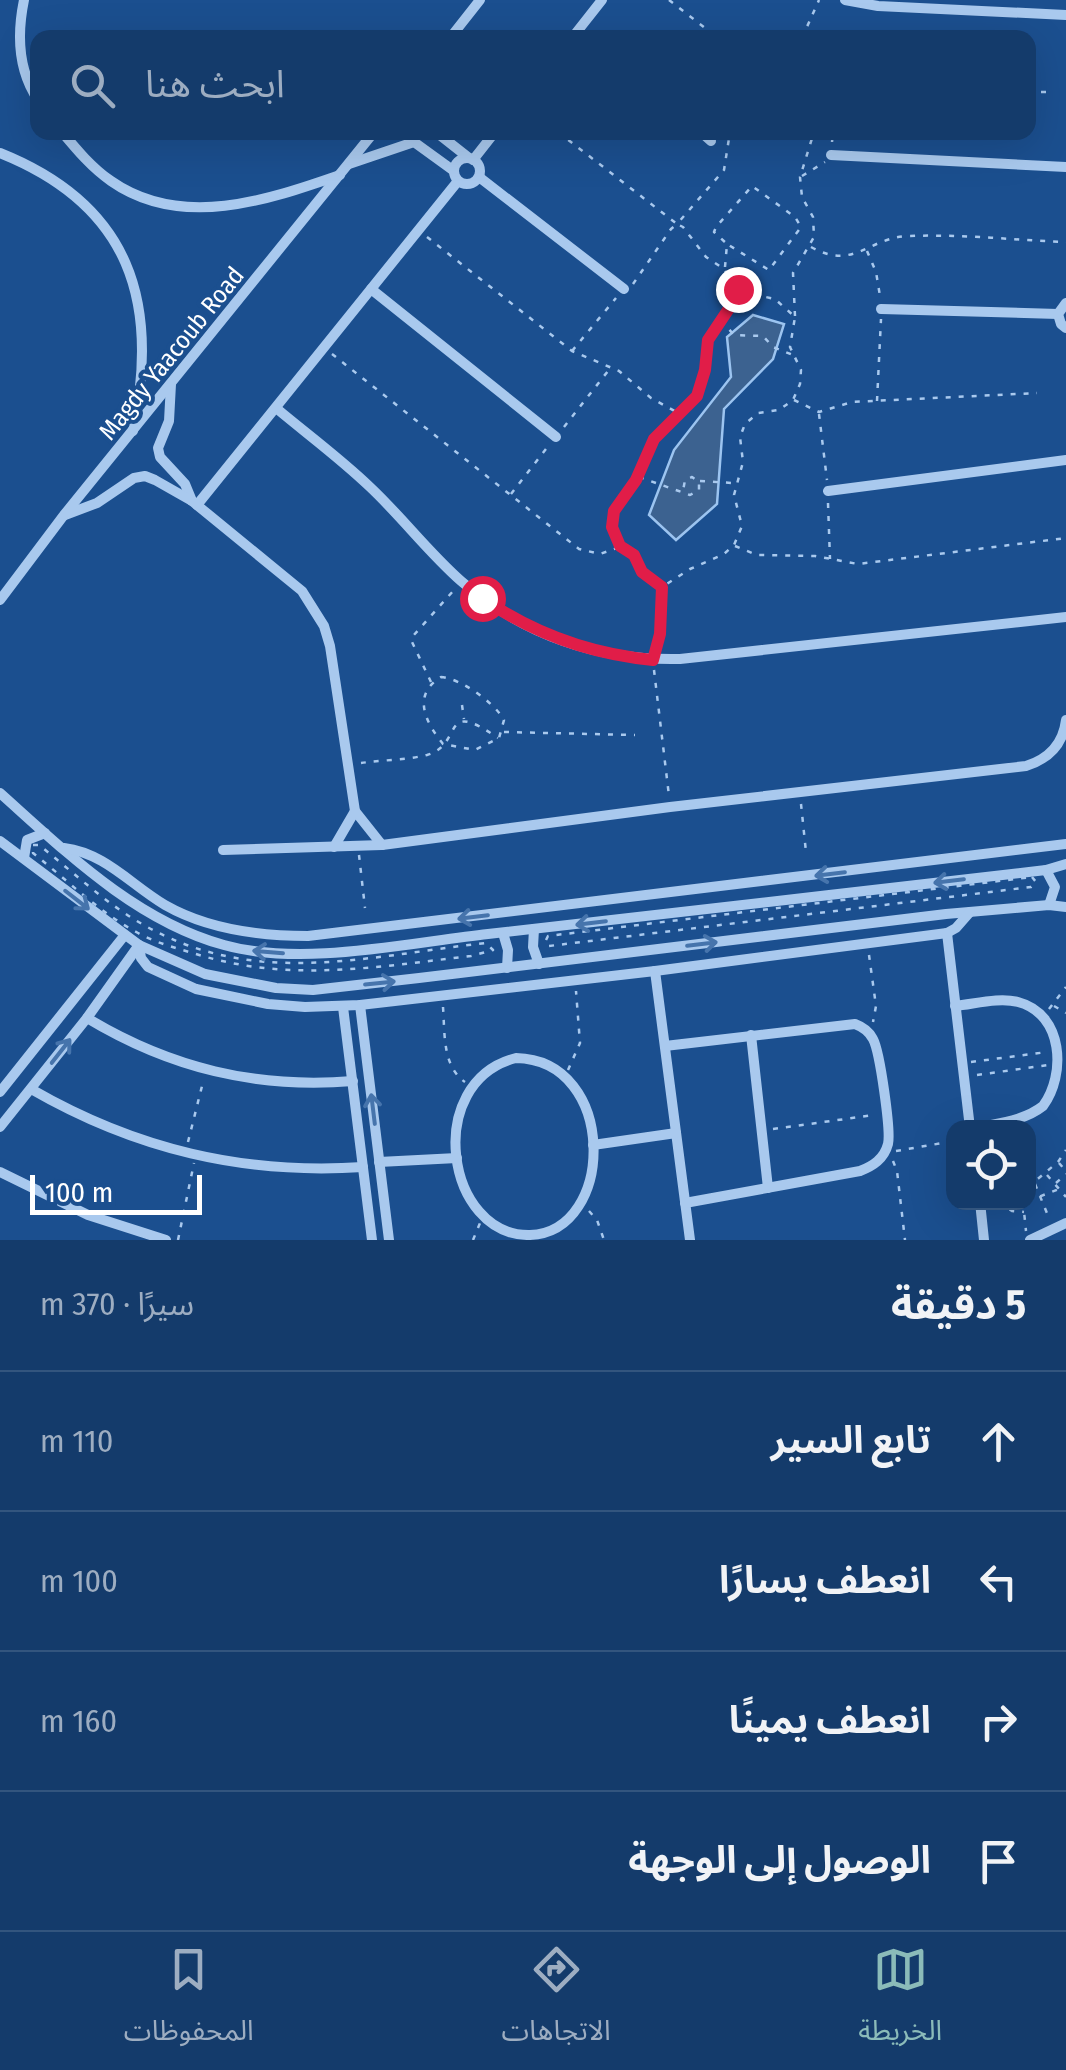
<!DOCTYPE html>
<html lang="ar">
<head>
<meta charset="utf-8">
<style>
	body { margin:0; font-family:"Fira Sans Condensed","Noto Sans Arabic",sans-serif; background:#214673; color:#f1f3f6; direction:rtl }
	.controls { position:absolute; right:30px; bottom:30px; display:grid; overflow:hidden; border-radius:20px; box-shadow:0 10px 40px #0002 }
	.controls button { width:90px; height:90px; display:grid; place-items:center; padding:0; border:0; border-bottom:2px solid #33557e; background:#143b6b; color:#f1f3f6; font:50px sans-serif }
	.scale { position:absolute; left:30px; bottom:25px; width:172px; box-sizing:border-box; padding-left:10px; border:5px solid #fff; border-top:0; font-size:28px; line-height:35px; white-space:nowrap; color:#fff; -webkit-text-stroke:8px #1b4f8f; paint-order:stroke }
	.stop { position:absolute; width:30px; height:30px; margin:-22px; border:8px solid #e11d48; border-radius:50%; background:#fff }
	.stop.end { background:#e11d48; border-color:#fff; box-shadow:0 2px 10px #0008 }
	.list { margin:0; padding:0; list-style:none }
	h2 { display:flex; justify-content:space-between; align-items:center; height:130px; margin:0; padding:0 40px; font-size:42px }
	h2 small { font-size:32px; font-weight:400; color:#9dadc1 }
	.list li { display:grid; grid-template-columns:65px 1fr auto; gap:30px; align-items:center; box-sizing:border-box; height:140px; padding:0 40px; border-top:2px solid #33557e }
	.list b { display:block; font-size:38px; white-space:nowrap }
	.list em { font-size:32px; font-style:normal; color:#9dadc1 }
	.icon { flex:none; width:55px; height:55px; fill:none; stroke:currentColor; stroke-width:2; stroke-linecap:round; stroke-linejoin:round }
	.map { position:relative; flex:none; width:1066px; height:1240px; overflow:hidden; direction:ltr }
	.search { position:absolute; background:#143b6b; box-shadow:0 10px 40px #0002; left:30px; right:30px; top:30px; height:110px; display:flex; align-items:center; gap:25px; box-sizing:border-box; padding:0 35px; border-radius:20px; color:#9dadc1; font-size:38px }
	.sheet { height:690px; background:#143b6b }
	nav { display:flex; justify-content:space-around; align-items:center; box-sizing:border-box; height:140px; border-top:2px solid #33557e; background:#143b6b; font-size:28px; color:#9dadc1 }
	nav a { display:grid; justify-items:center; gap:5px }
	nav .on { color:#8bbbb9 }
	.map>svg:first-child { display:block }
	.water { fill:#3c6290; stroke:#9cc4f0; stroke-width:2.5 }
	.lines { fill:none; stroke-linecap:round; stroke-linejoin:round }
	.path { stroke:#a9c9ee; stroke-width:2.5; stroke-dasharray:5 8; stroke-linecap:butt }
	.minor { stroke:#a9c9ee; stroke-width:10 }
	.oneway { stroke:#4674ac }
	.route { stroke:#e11d48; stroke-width:12 }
	.labels { text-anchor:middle; stroke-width:8; stroke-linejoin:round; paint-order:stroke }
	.street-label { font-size:25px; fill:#fff; stroke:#1b4f8f }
</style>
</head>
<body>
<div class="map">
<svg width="1066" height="1240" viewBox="0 0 1066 1240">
	<rect width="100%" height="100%" fill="#1b4f8f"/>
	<polygon class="water" points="753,315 784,324 773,359 724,409 717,504 676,540 649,515 674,450 731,377 727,337"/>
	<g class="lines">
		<g class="path">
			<polyline points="669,0 718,38"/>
			<polyline points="802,38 819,0"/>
			<polyline points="1028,92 1046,92"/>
			<polyline points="558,132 677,224 724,170 730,132"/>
			<polyline points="832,142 833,132"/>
			<polyline points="802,176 825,162"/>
			<polyline points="427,237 572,351 619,371 651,398 680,414"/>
			<path d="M811 247C854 271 867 238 908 236 960 234 1014 240 1066 242"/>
			<polyline points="867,251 876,272 880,296"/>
			<polyline points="725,267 727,244 714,232 716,227 752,186 795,217 801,227 769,270 727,244"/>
			<polyline points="633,284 671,229 677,224 683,227 706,257 724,269 733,285 747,293 775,299 795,317 790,347 801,370 800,384 793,400 779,410 758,413 745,424 740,437 743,462 734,495 742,526 734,545 724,554 690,569 662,587 657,648"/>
			<polyline points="795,316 793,273 814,237 813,217 802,197 800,177 814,132"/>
			<polyline points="721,320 734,335 763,336 773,347 793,355"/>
			<polyline points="572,351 616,298"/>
			<polyline points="332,354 579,549 600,554 620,547"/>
			<polyline points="794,400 819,412 852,402 1037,393"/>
			<polyline points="877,401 881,319"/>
			<polyline points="819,414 827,480"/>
			<polyline points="564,427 608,371"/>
			<polyline points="639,477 690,495 699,490 699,482 692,477 685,480 683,491"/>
			<polyline points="700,481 732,483"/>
			<polyline points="511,494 549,445"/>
			<polyline points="828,503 830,559"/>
			<polyline points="735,546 757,555 815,556 858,564 1066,538"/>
			<polyline points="662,587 642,571 634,555 620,547 612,527 613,511 636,480 654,439 697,396 705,369 708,340 731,307 733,287"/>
			<polyline points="654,670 669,796"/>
			<path d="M441 677C460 678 495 703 504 720L499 738 475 750 443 744C426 723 411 695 441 677Z"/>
			<polyline points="431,682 412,642 413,636 454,590"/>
			<polyline points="462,705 464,719"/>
			<polyline points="504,732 635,735"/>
			<path d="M361 763C382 760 406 760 427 755 465 744 439 697 498 738"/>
			<polyline points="801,804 806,852"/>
			<path d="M33 845H39C72 871 105 903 142 924 255 989 366 956 486 943L493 950 471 956C375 967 290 983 196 954 176 948 156 943 138 933 100 913 67 880 33 853Z"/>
			<polyline points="359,855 365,908"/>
			<polygon points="1032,877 1036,882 1031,887 549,946 545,942 548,936"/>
			<polyline points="869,955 876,1006 873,1022"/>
			<polyline points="1054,1006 1066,1013"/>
			<path d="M443 1007C445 1033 442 1066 465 1082"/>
			<polyline points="1049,1009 1066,987"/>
			<polyline points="971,1062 1047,1052"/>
			<polyline points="568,1070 580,1043 576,991"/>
			<polyline points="977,1075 1048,1065"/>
			<polyline points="773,1129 874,1115"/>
			<polyline points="188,1142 203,1082"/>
			<polyline points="896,1151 954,1141"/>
			<polyline points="893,1161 897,1171 905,1240"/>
			<polyline points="1059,1163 1066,1171"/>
			<polyline points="1047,1175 1066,1197"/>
			<polyline points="1056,1183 1066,1174"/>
			<polyline points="1035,1184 1049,1218"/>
			<polyline points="1028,1187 1058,1162 1066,1150"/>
			<polyline points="1028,1201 1059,1189"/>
			<polyline points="999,1202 1012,1211 1024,1212"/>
			<polyline points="1023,1202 1026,1231"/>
			<polyline points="589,1211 597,1220 604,1240"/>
			<polyline points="178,1240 194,1163"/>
			<polyline points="473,1240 480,1223"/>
		</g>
		<g class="minor">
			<path d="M24 0C17 34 17 69 38 100"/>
			<polyline points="845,0 878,6 1066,15"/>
			<polyline points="450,38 480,0"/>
			<polyline points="572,38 602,0"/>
			<path d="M62 132C77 150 92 168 111 181 181 230 268 200 340 175"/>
			<polyline points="436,132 469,158"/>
			<polyline points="701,132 711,141"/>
			<path d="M0 153C130 205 160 301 133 431"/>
			<polyline points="831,155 1066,167"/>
			<circle cx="467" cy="171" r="13"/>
			<polyline points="473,160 495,132"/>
			<polyline points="349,164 414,142 454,171"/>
			<polyline points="479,177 624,289"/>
			<polyline points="371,289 556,437"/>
			<polyline points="1066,303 1058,314 1061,324 1066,328"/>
			<polyline points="881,309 1058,314"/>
			<polyline points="171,384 169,421 158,448 160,457 185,484 192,501"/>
			<path d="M276 408C307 434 341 459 370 487 402 517 428 552 461 581 523 635 599 661 680 659L1066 617"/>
			<polyline points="828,491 1066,460"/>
			<polyline points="197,505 458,181"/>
			<polyline points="65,515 97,503 134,478 145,476 155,480 192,501 302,591 324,626 330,646 355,811 382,845"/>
			<polyline points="0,600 64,515 374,132"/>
			<path d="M0 793C66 852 136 921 224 945 302 967 407 943 488 934 674 914 860 891 1046 870L1066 864"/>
			<polyline points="0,841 139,945 205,974 276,988 313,990 419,978 946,914 1049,905 1066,907"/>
			<polyline points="334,847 355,811"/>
			<path d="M64 848C105 853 131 885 165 905 207 929 260 936 308 936L1066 844"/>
			<path d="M223 850 382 845 670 807 1026 766C1048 759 1063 745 1066 720"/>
			<polyline points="24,858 27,840 45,833"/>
			<polyline points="1046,870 1055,887 1049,905"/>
			<polyline points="534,929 533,947 539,964"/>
			<polyline points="503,933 508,950 507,968"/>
			<polyline points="947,933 970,1128"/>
			<polyline points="139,945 141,958 148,967 196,989 268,1004 305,1007 360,1005 655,971 947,933 956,928 970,912"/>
			<polyline points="655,971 690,1240"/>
			<polyline points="360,1005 389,1240"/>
			<path d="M955 1006C975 1004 999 997 1018 1002 1064 1014 1066 1075 1043 1106 1024 1121 998 1123 976 1128"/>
			<polyline points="343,1007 372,1240"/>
			<path d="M87 1018C170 1068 256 1089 353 1081"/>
			<polyline points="751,1035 768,1188"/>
			<path d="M665 1046 855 1024C863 1027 869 1031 873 1039 880 1052 891 1131 888 1144 884 1159 873 1166 860 1171L685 1203"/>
			<path d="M516 1058C618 1060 616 1232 530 1235 446 1237 422 1082 516 1058Z"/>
			<path d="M31 1089C135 1149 243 1175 363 1167"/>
			<polyline points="0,1092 124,936"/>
			<polyline points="0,1127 87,1018 139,945"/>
			<polyline points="593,1145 676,1133"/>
			<polyline points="379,1162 457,1158"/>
			<polyline points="0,1172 88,1215 166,1240"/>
			<polyline points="980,1202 984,1240"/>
			<polyline points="1030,1240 1066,1223"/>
		</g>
	</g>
	<defs><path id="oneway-shaft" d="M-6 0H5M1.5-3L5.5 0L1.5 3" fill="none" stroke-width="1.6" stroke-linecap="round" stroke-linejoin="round" transform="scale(2.5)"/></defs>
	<g class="oneway">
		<use href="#oneway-shaft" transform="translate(830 874) rotate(173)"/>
		<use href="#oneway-shaft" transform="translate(949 881) rotate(173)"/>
		<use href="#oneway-shaft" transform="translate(77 900) rotate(38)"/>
		<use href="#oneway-shaft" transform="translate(473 917) rotate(173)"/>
		<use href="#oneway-shaft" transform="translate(591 923) rotate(173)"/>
		<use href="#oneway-shaft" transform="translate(702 944) rotate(-7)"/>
		<use href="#oneway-shaft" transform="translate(268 952) rotate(-175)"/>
		<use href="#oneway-shaft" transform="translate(380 983) rotate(-6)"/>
		<use href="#oneway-shaft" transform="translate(61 1051) rotate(-52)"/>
		<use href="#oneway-shaft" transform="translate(373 1109) rotate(-97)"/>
	</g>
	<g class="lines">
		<path class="route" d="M482 598C534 634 589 654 653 660L660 634 662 587 642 572 634 555 620 546 612 527 614 511 636 480 654 439 697 396 705 370 708 340 730 307 734 298 733 285 738 289"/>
	</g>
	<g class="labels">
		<g class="street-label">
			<text transform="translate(171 353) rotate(-51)" y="9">Magdy Yaacoub Road</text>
		</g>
	</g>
</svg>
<div class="controls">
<button><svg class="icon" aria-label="locate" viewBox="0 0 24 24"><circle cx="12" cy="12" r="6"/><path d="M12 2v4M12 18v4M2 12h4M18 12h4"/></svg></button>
</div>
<div class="scale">100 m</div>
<div class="stop" style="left:482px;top:598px"></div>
<div class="stop end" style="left:738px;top:289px"></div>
<div class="search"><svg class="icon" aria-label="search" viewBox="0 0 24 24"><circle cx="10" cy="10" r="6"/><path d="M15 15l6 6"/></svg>ابحث هنا</div>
</div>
<section class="sheet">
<h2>5 دقيقة<small>سيرًا · 370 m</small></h2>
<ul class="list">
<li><svg class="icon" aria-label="ahead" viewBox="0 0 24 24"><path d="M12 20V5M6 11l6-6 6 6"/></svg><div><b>تابع السير</b></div><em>110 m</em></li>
<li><svg class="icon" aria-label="left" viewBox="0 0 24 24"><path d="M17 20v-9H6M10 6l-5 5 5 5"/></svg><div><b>انعطف يسارًا</b></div><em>100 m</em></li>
<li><svg class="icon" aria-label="right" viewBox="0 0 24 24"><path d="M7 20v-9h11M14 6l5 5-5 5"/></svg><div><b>انعطف يمينًا</b></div><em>160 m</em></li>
<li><svg class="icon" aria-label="arrive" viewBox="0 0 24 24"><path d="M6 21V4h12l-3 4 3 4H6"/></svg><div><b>الوصول إلى الوجهة</b></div></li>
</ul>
</section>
<nav>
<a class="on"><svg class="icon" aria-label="map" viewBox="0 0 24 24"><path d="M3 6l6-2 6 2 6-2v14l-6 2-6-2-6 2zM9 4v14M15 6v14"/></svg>الخريطة</a>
<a><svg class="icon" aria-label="directions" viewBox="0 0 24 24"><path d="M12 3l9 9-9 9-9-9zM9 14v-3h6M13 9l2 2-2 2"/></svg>الاتجاهات</a>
<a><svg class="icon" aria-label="saved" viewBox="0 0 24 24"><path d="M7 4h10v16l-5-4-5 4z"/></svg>المحفوظات</a>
</nav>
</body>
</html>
